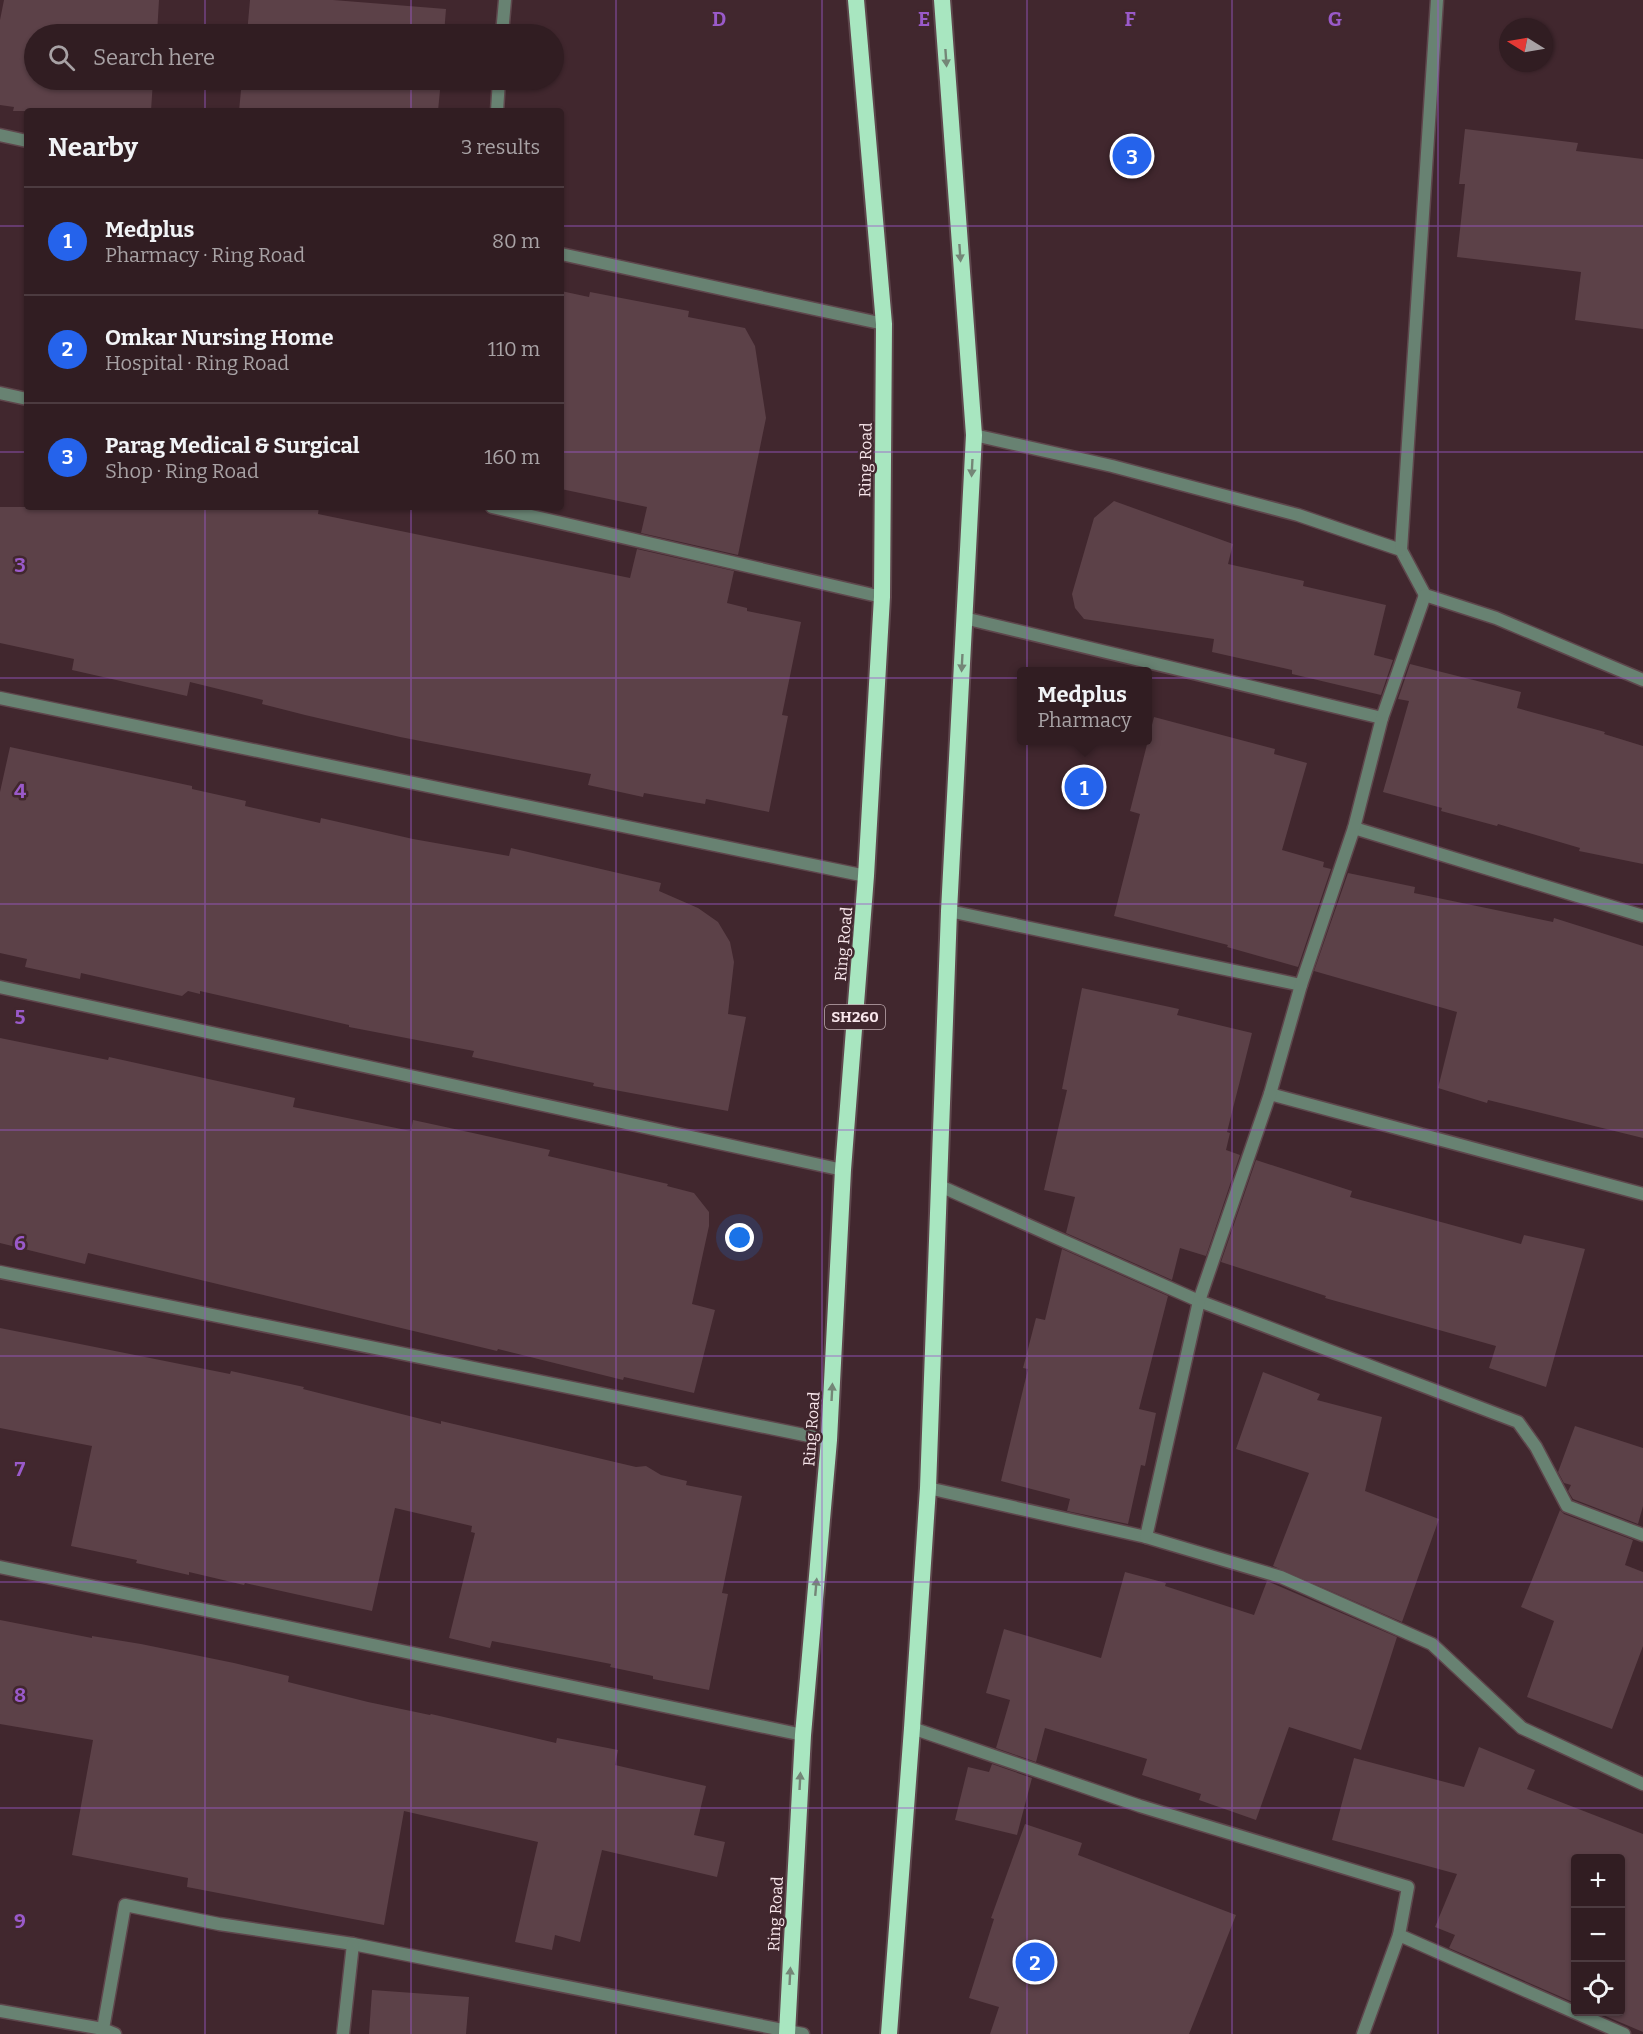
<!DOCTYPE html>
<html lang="en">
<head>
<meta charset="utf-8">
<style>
	body { margin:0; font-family:Bitter,serif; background:#39262a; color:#f1f3f6 }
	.controls { position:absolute; right:18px; bottom:18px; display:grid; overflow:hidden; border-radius:6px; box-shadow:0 2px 4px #0004 }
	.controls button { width:54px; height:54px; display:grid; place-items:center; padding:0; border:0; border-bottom:2px solid #4c3b40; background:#311d22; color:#f1f3f6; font:30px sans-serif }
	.compass { position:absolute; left:1499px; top:18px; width:54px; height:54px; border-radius:50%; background:#311d22; box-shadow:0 2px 4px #0004; rotate:281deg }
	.you { position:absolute; left:740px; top:1238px; width:21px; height:21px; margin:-15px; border:4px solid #fff; border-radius:50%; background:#1a73e8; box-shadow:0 0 0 9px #1a73e833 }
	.badge { display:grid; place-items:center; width:39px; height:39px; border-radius:50%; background:#2563eb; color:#fff; font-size:20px; font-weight:700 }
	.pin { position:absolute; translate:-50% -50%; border:3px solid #fff; box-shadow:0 2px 6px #0006 }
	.popup { position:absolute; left:1017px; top:667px; width:135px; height:78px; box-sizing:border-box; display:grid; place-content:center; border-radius:6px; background:#311d22; filter:drop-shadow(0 2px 4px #0005); font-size:20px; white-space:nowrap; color:#a8a2a5 }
	.popup b { font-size:22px; color:#f1f3f6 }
	.popup::after { content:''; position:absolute; left:50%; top:100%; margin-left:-12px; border:12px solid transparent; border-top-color:#311d22 }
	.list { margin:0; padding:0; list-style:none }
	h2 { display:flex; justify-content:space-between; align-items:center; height:78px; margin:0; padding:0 24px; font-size:26px }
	h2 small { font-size:20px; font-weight:400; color:#a8a2a5 }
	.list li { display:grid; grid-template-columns:39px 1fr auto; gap:18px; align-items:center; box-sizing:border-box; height:108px; padding:0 24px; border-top:2px solid #4c3b40 }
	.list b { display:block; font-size:22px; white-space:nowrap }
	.list p { margin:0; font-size:20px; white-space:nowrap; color:#a8a2a5 }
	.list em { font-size:20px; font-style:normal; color:#a8a2a5 }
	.icon { flex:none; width:33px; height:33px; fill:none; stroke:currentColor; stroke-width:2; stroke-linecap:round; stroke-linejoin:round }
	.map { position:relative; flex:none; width:1643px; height:2034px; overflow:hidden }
	.search { position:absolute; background:#311d22; box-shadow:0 2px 4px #0004; left:24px; top:24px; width:540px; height:66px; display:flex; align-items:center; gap:15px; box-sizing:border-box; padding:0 21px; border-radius:33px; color:#a8a2a5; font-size:22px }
	.panel { position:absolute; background:#311d22; box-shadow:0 2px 4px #0004; left:24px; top:108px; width:540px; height:402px; border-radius:6px }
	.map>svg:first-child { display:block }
	.building { fill:#5c4148 }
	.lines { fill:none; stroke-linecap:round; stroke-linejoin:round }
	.minor-casing { stroke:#5e464c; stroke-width:15 }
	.trunk-casing { stroke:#5e464c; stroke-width:20 }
	.minor { stroke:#688272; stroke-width:12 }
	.trunk { stroke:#a8e6c0; stroke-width:16 }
	.oneway { fill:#748677 }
	.grid { fill:none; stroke:#9a5aca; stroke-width:1.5; stroke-opacity:0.55 }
	.labels { text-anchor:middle; stroke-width:5; stroke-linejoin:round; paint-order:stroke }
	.shield { fill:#41272e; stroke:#c1adb2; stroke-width:1.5 }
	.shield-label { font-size:15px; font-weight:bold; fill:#f8e6eb }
	.street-label { font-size:16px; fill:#f8e6eb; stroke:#41272e }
	.grid-label { font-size:20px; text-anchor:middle; font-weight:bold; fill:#9a5aca; stroke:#41272e; stroke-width:5; stroke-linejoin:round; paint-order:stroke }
</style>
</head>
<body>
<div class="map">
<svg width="1643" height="2034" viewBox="0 0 1643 2034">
	<rect width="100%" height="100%" fill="#41272e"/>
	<g class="building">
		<polygon points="4,0 159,0 157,34 34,34 34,80 153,80 151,111 13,111 14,107 0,105 0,20"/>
		<polygon points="250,0 333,0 446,9 444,34 247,34"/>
		<polygon points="242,80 441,80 438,111 239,111"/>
		<polygon points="1465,129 1578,143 1576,151 1643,159 1643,329 1575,320 1581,272 1457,257 1465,184 1459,184"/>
		<polygon points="561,291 589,297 590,292 689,311 688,317 745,328 755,346 766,418 738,555 641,533 647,507 561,489"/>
		<polygon points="1114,501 1233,544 1228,564 1304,581 1303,586 1386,605 1374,655 1393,660 1381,695 1292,674 1292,670 1212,652 1214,639 1084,619 1075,608 1072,594 1094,518"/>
		<polygon points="0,507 319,507 318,514 630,578 637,549 734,571 727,603 747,608 747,611 801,622 782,715 788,716 769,812 706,799 705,804 644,793 643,797 588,785 591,774 400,737 305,715 262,704 263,700 190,682 187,696 72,670 74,659 0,643"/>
		<polygon points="1410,664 1521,692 1517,708 1605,732 1604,734 1643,746 1643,864 1579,851 1580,848 1498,824 1497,826 1441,811 1442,808 1383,792 1409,701 1398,699"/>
		<polygon points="1154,717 1275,749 1274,754 1307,763 1282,850 1324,862 1323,867 1331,869 1298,967 1227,947 1228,945 1114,916 1140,814 1130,811"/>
		<polygon points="10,747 192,786 192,789 246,801 245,806 320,823 321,818 413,839 509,856 511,848 661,883 659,891 698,908 718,922 730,942 734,962 728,1014 746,1017 728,1111 593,1086 594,1083 472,1057 474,1051 349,1027 349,1025 200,991 200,994 188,991 182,996 81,973 80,979 25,967 27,959 0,953 0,792"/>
		<polygon points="1348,873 1415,887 1414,893 1553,922 1554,918 1643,946 1643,1138 1488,1100 1487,1103 1438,1088 1457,1012 1314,971"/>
		<polygon points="1082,988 1179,1009 1177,1015 1252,1033 1227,1132 1230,1133 1226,1150 1240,1155 1206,1256 1180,1248 1172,1280 1066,1233 1075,1197 1044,1190 1067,1090 1062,1089"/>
		<polygon points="0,1038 108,1060 109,1057 295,1098 293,1107 411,1131 413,1120 473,1133 550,1150 548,1156 668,1184 667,1186 694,1193 709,1212 709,1226 692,1304 715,1310 694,1393 624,1377 623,1380 498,1349 497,1351 88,1253 85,1264 0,1243"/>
		<polygon points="1256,1160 1352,1191 1350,1197 1521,1244 1524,1235 1585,1249 1546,1387 1489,1368 1496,1346 1325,1298 1326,1296 1221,1262"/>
		<polygon points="1062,1249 1168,1296 1139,1409 1156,1413 1145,1466 1141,1465 1128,1524 1067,1511 1070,1499 1001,1481 1028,1369 1023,1368 1036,1318 1045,1320"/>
		<polygon points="0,1328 230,1374 231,1371 304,1387 303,1389 441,1424 441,1421 636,1467 646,1466 661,1475 687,1481 686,1485 742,1496 722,1593 728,1594 709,1690 653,1679 653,1676 610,1667 611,1664 492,1641 490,1648 449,1638 475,1533 471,1532 472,1526 395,1508 372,1611 245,1583 244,1585 189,1572 189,1575 136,1563 137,1560 71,1546 92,1446 0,1428"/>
		<polygon points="1263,1372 1320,1394 1317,1400 1382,1417 1365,1491 1439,1519 1402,1622 1273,1566 1309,1473 1236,1449"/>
		<polygon points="1575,1426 1643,1448 1643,1506 1638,1524 1573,1499 1568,1491 1571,1485 1564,1483 1558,1472"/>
		<polygon points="1560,1510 1564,1514 1633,1540 1625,1565 1643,1572 1643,1646 1612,1729 1527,1697 1554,1621 1521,1607"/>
		<polygon points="1125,1572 1166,1583 1165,1586 1254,1615 1267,1581 1397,1637 1361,1750 1289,1727 1256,1820 1199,1800 1201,1794 1142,1775 1147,1759 1045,1728 1036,1762 996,1748 1010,1700 986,1693 1004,1629 1101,1658"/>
		<polygon points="0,1620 92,1638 92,1636 141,1644 234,1663 289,1676 288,1682 368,1702 430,1715 431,1714 556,1743 557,1738 618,1750 615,1765 706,1786 694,1835 725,1842 717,1877 602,1850 580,1942 555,1935 552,1950 515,1942 538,1842 404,1811 384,1925 187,1887 188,1878 72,1855 93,1740 0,1724"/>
		<polygon points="1479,1747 1535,1770 1527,1789 1643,1834 1643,2032 1596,2012 1620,2012 1620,1858 1575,1858 1575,2003 1449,1948 1455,1935 1435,1927 1457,1874 1332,1840 1354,1758 1464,1787"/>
		<polygon points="992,1764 1032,1778 1017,1835 955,1820 968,1767 989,1772"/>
		<polygon points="1025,1824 1082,1843 1078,1855 1236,1915 1189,2034 990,2034 999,2007 969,1998 994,1919 991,1918"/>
		<polygon points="372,1990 469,1997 466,2034 369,2034"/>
	</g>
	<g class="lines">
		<g class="minor-casing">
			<g id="minor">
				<polyline points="502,34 505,0"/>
				<polyline points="497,111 499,80"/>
				<polyline points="0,135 27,141"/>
				<polyline points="561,254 884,324"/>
				<polyline points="0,393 27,399"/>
				<polyline points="974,435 1112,466 1298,515 1401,550 1425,595 1496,618 1643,680"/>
				<polyline points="492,507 882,597"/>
				<polyline points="1401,550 1437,0"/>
				<polyline points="964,618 1382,718"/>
				<polyline points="0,698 866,876"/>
				<polyline points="1354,828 1643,916"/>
				<polyline points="949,911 1301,985"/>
				<polyline points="0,987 843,1170"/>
				<polyline points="1270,1094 1643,1194"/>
				<polyline points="940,1186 1199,1301 1518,1422 1536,1447 1567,1506 1643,1535"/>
				<polyline points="0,1272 829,1440"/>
				<polyline points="928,1488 1146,1537 1281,1577 1432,1644 1522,1728 1643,1784"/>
				<polyline points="1146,1537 1199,1301 1270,1094 1301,985 1354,828 1382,718 1425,595"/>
				<polyline points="0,1567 803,1735"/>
				<polyline points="912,1728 1140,1806 1408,1887 1399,1935"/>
				<polyline points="0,2011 103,2029 102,2034"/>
				<polyline points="115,2034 103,2029 125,1905 219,1924 353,1944 803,2034"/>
				<polyline points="343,2034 353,1944"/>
				<polyline points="1363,2034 1399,1935 1624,2034"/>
			</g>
		</g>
		<g class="trunk-casing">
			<g id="trunk">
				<polyline points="787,2034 803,1735 829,1440 843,1170 866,876 882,597 884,324 856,0"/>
				<polyline points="889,2034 912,1728 928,1488 949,911 974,435 942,0"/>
			</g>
		</g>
		<use href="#minor" class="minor"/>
		<use href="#trunk" class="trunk"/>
	</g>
	<defs><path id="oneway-solid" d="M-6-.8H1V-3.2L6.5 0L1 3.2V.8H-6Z" transform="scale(1.5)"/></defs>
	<g class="oneway">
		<use href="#oneway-solid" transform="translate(946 58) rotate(86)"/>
		<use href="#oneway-solid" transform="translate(960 253) rotate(86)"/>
		<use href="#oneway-solid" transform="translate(972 468) rotate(93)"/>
		<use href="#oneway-solid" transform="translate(962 663) rotate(93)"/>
		<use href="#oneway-solid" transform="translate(832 1392) rotate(-87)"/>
		<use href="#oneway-solid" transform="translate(816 1587) rotate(-85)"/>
		<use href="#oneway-solid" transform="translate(800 1781) rotate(-87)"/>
		<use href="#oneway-solid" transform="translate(790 1976) rotate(-87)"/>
	</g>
	<path class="grid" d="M205 0V34M411 0V34M616 0V2034M822 0V2034M1027 0V2034M1232 0V2034M1438 0V2034M205 80V111M411 80V111M0 226H27M561 226H1643M0 452H27M561 452H1643M205 507V2034M411 507V2034M0 678H1643M0 904H1643M0 1130H1643M0 1356H1643M0 1582H1643M0 1808H1643"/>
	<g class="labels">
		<rect class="shield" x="825" y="1005" width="60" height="24" rx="4.5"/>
		<g class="shield-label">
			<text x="855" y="1022">SH260</text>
		</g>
		<g class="street-label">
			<text transform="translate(865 460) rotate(-89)" y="6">Ring Road</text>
			<text transform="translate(843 944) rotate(-85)" y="6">Ring Road</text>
			<text transform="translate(811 1429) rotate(-86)" y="6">Ring Road</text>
			<text transform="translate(775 1914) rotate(-87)" y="6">Ring Road</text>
		</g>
	</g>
	<g class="grid-label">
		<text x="719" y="26">D</text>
		<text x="924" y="26">E</text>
		<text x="1130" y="26">F</text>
		<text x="1335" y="26">G</text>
		<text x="20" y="572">3</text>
		<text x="20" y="798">4</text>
		<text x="20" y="1024">5</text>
		<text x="20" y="1250">6</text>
		<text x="20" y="1476">7</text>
		<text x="20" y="1702">8</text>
		<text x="20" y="1928">9</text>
	</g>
</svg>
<div class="controls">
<button>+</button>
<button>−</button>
<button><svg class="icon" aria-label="locate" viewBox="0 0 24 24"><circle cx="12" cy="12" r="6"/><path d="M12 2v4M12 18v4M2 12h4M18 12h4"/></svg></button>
</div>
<svg class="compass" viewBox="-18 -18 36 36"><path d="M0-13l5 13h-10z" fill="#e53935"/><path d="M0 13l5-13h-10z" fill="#a8a2a5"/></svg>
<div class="you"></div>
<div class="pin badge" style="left:1084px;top:787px">1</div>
<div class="popup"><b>Medplus</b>Pharmacy</div>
<div class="pin badge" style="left:1035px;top:1962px">2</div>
<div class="pin badge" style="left:1132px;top:156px">3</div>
<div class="search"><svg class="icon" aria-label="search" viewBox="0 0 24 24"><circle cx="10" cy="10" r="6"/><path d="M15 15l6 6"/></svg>Search here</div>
<section class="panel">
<h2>Nearby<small>3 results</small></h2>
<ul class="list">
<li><span class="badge">1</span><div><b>Medplus</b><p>Pharmacy · Ring Road</p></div><em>80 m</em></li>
<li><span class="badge">2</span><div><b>Omkar Nursing Home</b><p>Hospital · Ring Road</p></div><em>110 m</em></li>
<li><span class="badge">3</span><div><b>Parag Medical &amp; Surgical</b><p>Shop · Ring Road</p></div><em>160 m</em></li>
</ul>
</section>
</div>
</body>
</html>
